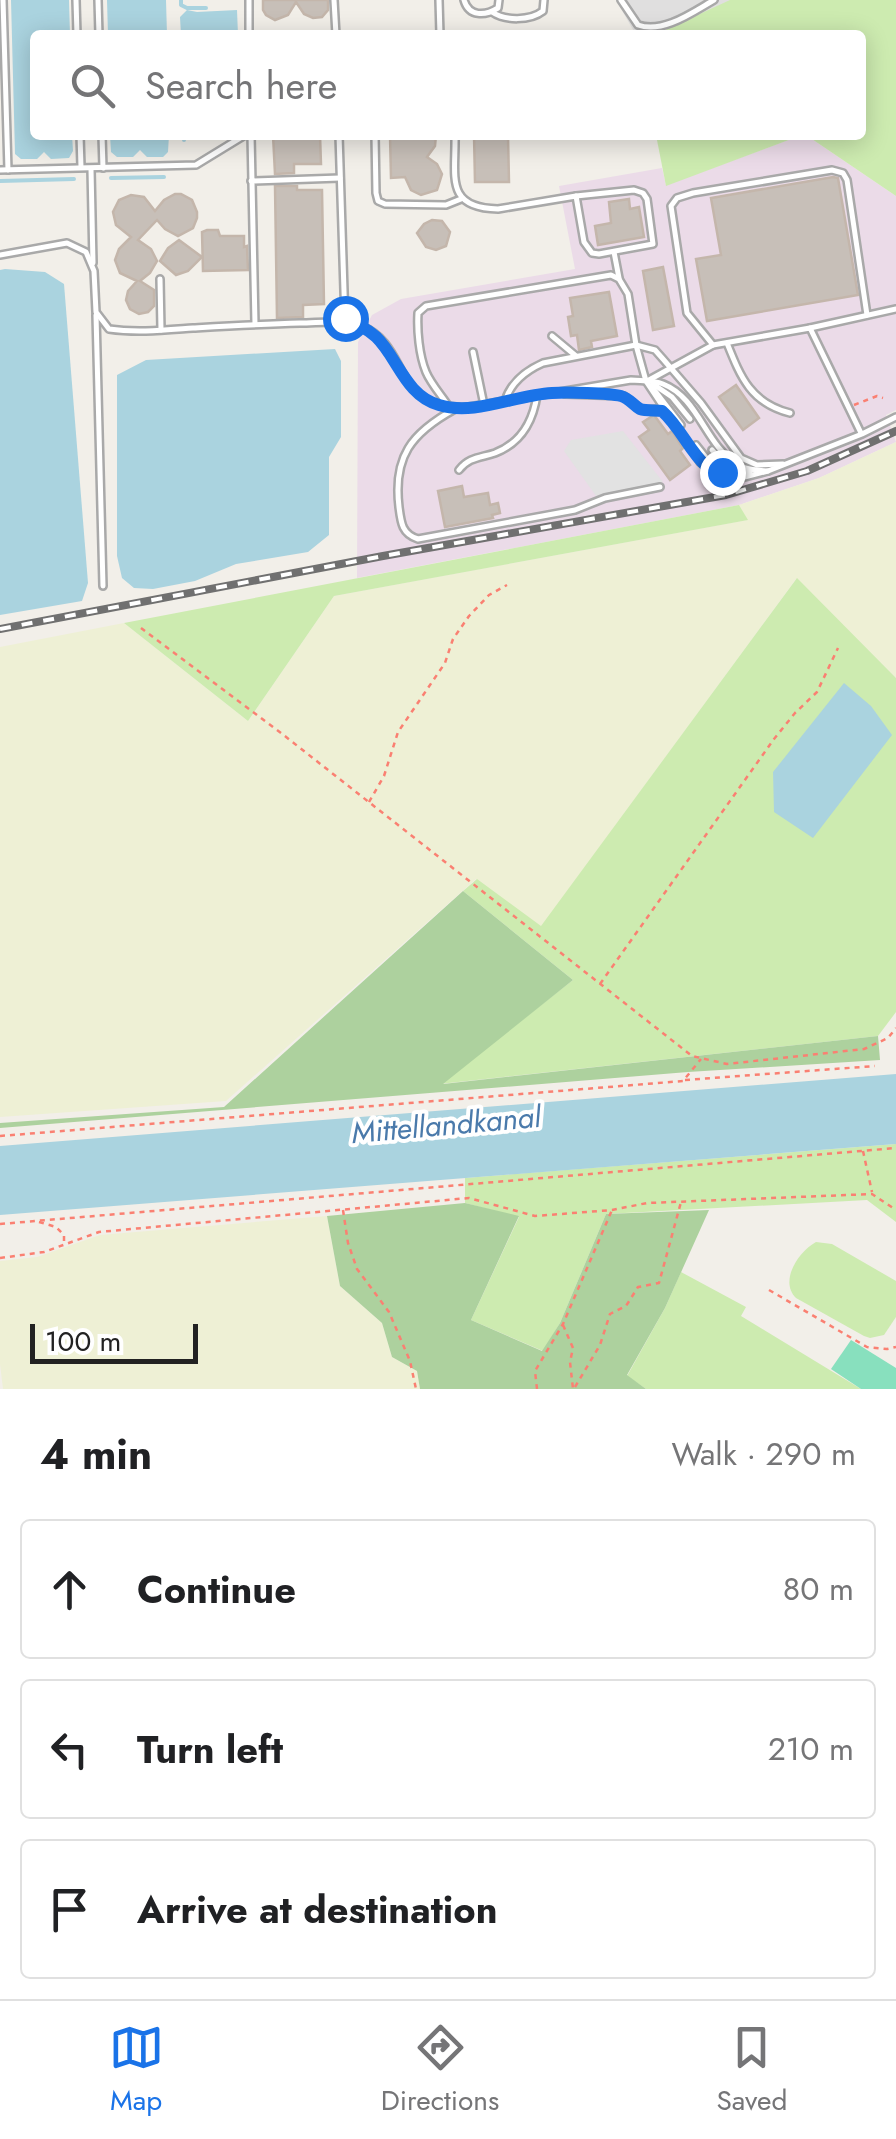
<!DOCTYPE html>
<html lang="en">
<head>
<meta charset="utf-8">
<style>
	body { margin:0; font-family:Jost,sans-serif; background:#f2f2f2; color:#202124 }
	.scale { position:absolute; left:30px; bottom:25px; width:168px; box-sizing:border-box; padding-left:10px; border:5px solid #222; border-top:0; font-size:28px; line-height:35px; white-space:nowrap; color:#222; -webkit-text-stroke:8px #fff; paint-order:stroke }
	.stop { position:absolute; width:30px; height:30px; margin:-22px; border:8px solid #1a73e8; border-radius:50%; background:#fff }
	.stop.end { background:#1a73e8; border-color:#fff; box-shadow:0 2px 10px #0008 }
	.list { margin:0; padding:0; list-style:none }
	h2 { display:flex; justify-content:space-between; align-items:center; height:130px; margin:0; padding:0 40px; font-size:42px }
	h2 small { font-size:32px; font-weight:400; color:#757577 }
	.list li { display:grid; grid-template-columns:65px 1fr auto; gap:30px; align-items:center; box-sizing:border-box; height:140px; margin:0 20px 20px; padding:0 20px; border:2px solid #e0e0e0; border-radius:10px }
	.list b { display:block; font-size:38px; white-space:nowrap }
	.list em { font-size:32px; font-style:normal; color:#757577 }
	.icon { flex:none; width:55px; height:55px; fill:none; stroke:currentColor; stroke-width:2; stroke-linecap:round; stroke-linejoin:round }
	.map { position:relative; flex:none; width:896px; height:1389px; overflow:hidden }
	.search { position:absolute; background:#fff; box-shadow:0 5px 25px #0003; left:30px; right:30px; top:30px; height:110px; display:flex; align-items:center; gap:25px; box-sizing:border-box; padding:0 35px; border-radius:10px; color:#757577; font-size:38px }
	.sheet { height:610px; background:#fff }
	nav { display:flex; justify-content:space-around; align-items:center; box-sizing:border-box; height:140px; border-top:2px solid #e0e0e0; background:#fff; font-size:28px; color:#757577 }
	nav a { display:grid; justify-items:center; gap:5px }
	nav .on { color:#1a73e8 }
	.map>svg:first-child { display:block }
	.residential { fill:#e0dfdf }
	.industrial { fill:#ebdbe8 }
	.farmland { fill:#eef0d5 }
	.grass { fill:#cdebb0 }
	.forest { fill:#add19e }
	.pitch { fill:#88e0be }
	.parking { fill:#e2e2e2 }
	.water { fill:#aad3df }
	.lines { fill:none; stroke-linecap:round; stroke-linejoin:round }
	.stream { stroke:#aad3df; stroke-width:4 }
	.building { fill:#c7bfb8; stroke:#c4b6ab; stroke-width:2.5 }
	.service-casing { stroke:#a9a9a9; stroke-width:10 }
	.path { stroke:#fa8072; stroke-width:2.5; stroke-dasharray:5 5; stroke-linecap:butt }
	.service { stroke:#fff; stroke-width:5 }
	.rail-casing { stroke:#707070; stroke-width:8 }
	.rail { stroke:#fff; stroke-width:4; stroke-dasharray:11; stroke-linecap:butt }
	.route { stroke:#1a73e8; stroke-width:12 }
	.labels { text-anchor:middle; stroke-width:8; stroke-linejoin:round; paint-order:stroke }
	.water-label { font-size:30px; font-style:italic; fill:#4a7aab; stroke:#fff }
</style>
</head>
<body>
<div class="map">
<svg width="896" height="1389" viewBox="0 0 896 1389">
	<rect width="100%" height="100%" fill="#f2efe9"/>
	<polygon class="residential" points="616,0 862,0 788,35 696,16 654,35 636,35"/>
	<polygon class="industrial" points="802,135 806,135 896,196 896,410 886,415 896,442 819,478 739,505 357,578 358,342 372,315 401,299 575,269 559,186 662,168 666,185"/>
	<g class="farmland">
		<polygon points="896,442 896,678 796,579 541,927 476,879 226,1101 0,1117 0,647 124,623 248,721 334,596 747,520 739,505 819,478"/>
		<polygon points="327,1216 340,1286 382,1323 392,1357 417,1371 420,1389 3,1389 0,1364 0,1261 37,1257 100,1235"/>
	</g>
	<g class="grass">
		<polygon points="730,0 896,0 896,196 806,135 861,135 861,35 654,35"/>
		<polygon points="656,135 802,135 666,186"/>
		<polygon points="739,505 748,520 334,596 248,721 124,623"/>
		<polygon points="797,578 896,678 896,1012 878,1036 440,1084 573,980 463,891 477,879 541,926"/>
		<polygon points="896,1144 896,1222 867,1200 606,1214 560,1323 543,1351 471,1320 519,1217 465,1203 465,1178"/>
		<path d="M816 1242 832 1244 896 1281V1317L884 1335 870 1338 864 1336 796 1298C779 1281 798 1252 816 1242Z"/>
		<polygon points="681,1272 746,1307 741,1316 861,1389 646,1389 627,1376 665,1308"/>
	</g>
	<g class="forest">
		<polygon points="463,891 573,980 443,1084 878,1036 880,1060 688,1072 0,1128 0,1123 224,1107"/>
		<polygon points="465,1203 519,1216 471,1320 542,1351 560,1323 606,1214 709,1210 665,1308 627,1375 646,1389 420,1389 417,1371 392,1357 382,1323 340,1286 327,1216"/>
	</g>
	<polygon class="pitch" points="851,1340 896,1368 896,1389 861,1389 831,1369"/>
	<polygon class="parking" points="623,431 663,482 596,496 564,451 571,440"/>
	<g class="water">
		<polygon points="11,0 69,0 70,35 35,35 35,135 72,135 73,151 69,158 51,159 44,152 37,159 21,159 15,154"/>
		<polygon points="107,0 166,0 167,35 108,35"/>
		<polygon points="187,10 197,12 237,10 238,35 181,35 180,17"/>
		<polygon points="110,135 169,135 168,152 163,157 147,157 140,150 133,157 117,157 111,152"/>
		<polygon points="5,269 45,272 64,284 88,583 82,601 0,615 0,270"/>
		<polygon points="335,349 341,361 341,437 329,457 329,535 308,552 236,564 195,581 153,589 134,588 122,578 117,556 117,375 146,360"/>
		<polygon points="844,683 871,706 892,735 813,838 774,812 773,772"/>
		<polygon points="896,1074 896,1144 0,1215 0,1146"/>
	</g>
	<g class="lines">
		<g class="stream">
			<polyline points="181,0 181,5 187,8 206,8"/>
			<polyline points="184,135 184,140"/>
			<polyline points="111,178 164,177"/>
			<polyline points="0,181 74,179"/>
		</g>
	</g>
	<g class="building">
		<polygon points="263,0 328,0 328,10 322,17 313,18 304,14 296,2 288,15 275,20 266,15 263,10"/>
		<polygon points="273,135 320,135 321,164 294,164 294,173 275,174"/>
		<polygon points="390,135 436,135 435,146 427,157 437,164 442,174 437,190 421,195 411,190 405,177 391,178"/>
		<polygon points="474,135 508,135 509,182 475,182"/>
		<polygon points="833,177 838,178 858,295 707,321 696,259 721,255 711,198"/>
		<polygon points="275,186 297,186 297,190 322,190 324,304 303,305 303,317 277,318"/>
		<polygon points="175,194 181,194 192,200 197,212 197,218 193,228 178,236 165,229 157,220 138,240 151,249 157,261 150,273 140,281 154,290 154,306 148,312 139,314 130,309 126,300 128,291 137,281 120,273 115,260 119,249 131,237 116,225 113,212 119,200 131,195 144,197 155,211 164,200"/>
		<polygon points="629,199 630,209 639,207 644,237 598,245 595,226 611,223 609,202"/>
		<polygon points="432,220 442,221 450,232 446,246 436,250 426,247 417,233 424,224"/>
		<polygon points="207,230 218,230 220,236 244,236 244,247 247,246 248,270 203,271 202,232"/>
		<polygon points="179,240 202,257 188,271 176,275 160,261 168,248"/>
		<polygon points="663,267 674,326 653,330 643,271"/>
		<polygon points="609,292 617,336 591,341 592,347 579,350 577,335 571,336 568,317 573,316 570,298"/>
		<polygon points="736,385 759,418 743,430 719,397"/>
		<polygon points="654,415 668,434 672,431 683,448 680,451 690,465 670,480 639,437 649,430 643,422"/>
		<polygon points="462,486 464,497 488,493 490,505 498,503 500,513 492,515 493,518 445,527 438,491"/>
	</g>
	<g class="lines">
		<g class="service-casing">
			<g id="service">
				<polyline points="3,0 8,170"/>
				<polyline points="76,0 77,35"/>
				<polyline points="98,0 99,35"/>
				<polyline points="249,0 249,35"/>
				<polyline points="334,0 336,35"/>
				<polyline points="439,0 440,35"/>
				<path d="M464 0C469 17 485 16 498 8L499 0"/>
				<path d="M621 0 638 25C663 34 693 12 714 0"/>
				<path d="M492 12C505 21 530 21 543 11L544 0"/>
				<polyline points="80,135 81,167"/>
				<polyline points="102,135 103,168"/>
				<polyline points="251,135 255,324"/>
				<polyline points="339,135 345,322"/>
				<polyline points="375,135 376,193 378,201 385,204 446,205 461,199"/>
				<path d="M455 135C456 176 444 208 498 209L576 196"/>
				<polyline points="91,169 93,263"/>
				<polyline points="0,170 196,165 245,135"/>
				<polyline points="251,181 340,178"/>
				<polygon points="634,190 643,193 647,199 653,244 599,254 592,253 584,242 576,196"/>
				<polyline points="614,252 619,278"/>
				<path d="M0 255 67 243 86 252 94 271 96 312 109 329C137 333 165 330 193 328 229 326 264 324 300 323 319 323 343 319 361 326 412 346 390 412 469 407L631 380C642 381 653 380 663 384 699 398 705 445 737 464 746 470 757 470 768 471"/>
				<polyline points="160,279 161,330"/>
				<polyline points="96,315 103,586"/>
				<polyline points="810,328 896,309"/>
				<polyline points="552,336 576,356"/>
				<path d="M727 343C741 378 751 403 790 413"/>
				<polyline points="713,345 687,313 671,206 677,198 693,193 832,170 843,173 847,180 867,315"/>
				<polyline points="473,352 484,405"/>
				<polyline points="649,380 713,345 810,328 861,433"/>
				<polyline points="653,384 672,397 690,419"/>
				<polyline points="652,387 681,425"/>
				<polyline points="565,394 624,396 642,410 656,409 663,412"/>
				<path d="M505 401C511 382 525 371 543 363L636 345 655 350 663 359 701 403 741 458 757 465 783 464"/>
				<path d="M449 407C442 396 431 384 426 372 419 355 417 330 418 313L426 306 611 275 619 279 628 294 636 345 646 381 700 462 717 475 737 479 768 471 862 434 896 417"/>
				<path d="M455 409C411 433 393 457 399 507 401 523 402 534 418 539L575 510 605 498 660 487"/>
				<polyline points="696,445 712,465 730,476"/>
				<path d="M712 450C724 463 732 471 750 473"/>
				<path d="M459 470C469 457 480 458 495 453 521 443 533 422 537 395"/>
			</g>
		</g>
		<g class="path">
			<polyline points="854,405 877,396 883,398"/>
			<polyline points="141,628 281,733 692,1056 727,1064 864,1049 888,1038 896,1028"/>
			<polyline points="369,802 384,776 398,732 445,663 453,639 469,616 489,595 507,585"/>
			<polyline points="600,984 774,739 795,713 817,692 838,648"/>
			<polyline points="685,1080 875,1066"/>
			<polyline points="0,1136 683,1081 701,1059"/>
			<polyline points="863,1151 872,1192"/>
			<polyline points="343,1210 348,1243 357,1269 389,1312 410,1361 416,1389"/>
			<polyline points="39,1222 56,1227 64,1235 64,1243"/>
			<polyline points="0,1224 896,1148"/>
			<polyline points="0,1258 44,1252 99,1232 469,1198 535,1216 612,1210 647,1203 872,1194 896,1210"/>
			<polyline points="769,1290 867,1347 887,1349 896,1347"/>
			<polyline points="563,1325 573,1348 570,1362 573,1389"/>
			<polyline points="575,1387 600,1345 610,1314 626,1306 638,1287 659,1283 681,1202"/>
			<polyline points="537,1389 535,1371 563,1324 612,1210"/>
		</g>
		<use href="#service" class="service"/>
		<g class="rail-casing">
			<polyline id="rail" points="0,629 383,556 726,495 807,471 896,431"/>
		</g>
		<use href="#rail" class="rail"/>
	</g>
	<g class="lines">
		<path class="route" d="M345 318V323C396 327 393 392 439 405 475 416 515 395 552 393 566 392 609 393 621 396 629 398 633 405 640 409 646 411 655 410 662 411 689 435 696 476 737 479L722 472"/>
	</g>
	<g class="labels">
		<g class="water-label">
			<text transform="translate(446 1125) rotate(-5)" y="10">Mittellandkanal</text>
		</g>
	</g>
</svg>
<div class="scale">100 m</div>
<div class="stop" style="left:345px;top:318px"></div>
<div class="stop end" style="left:722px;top:472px"></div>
<div class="search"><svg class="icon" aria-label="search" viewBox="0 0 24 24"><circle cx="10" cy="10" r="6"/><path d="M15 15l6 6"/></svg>Search here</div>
</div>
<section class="sheet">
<h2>4 min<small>Walk · 290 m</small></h2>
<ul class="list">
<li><svg class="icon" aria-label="ahead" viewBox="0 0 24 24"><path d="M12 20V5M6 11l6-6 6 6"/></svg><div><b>Continue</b></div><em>80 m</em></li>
<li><svg class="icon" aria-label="left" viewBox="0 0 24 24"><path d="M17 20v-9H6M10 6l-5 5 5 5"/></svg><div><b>Turn left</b></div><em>210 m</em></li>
<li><svg class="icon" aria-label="arrive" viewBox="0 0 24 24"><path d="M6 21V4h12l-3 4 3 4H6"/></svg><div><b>Arrive at destination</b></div></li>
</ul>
</section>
<nav>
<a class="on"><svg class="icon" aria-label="map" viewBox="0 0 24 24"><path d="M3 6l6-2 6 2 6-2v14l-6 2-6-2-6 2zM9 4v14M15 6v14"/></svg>Map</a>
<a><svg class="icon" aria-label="directions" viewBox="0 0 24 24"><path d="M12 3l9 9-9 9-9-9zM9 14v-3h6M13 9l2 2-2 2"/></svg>Directions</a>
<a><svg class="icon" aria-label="saved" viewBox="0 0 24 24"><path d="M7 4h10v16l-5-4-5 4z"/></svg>Saved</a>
</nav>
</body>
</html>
